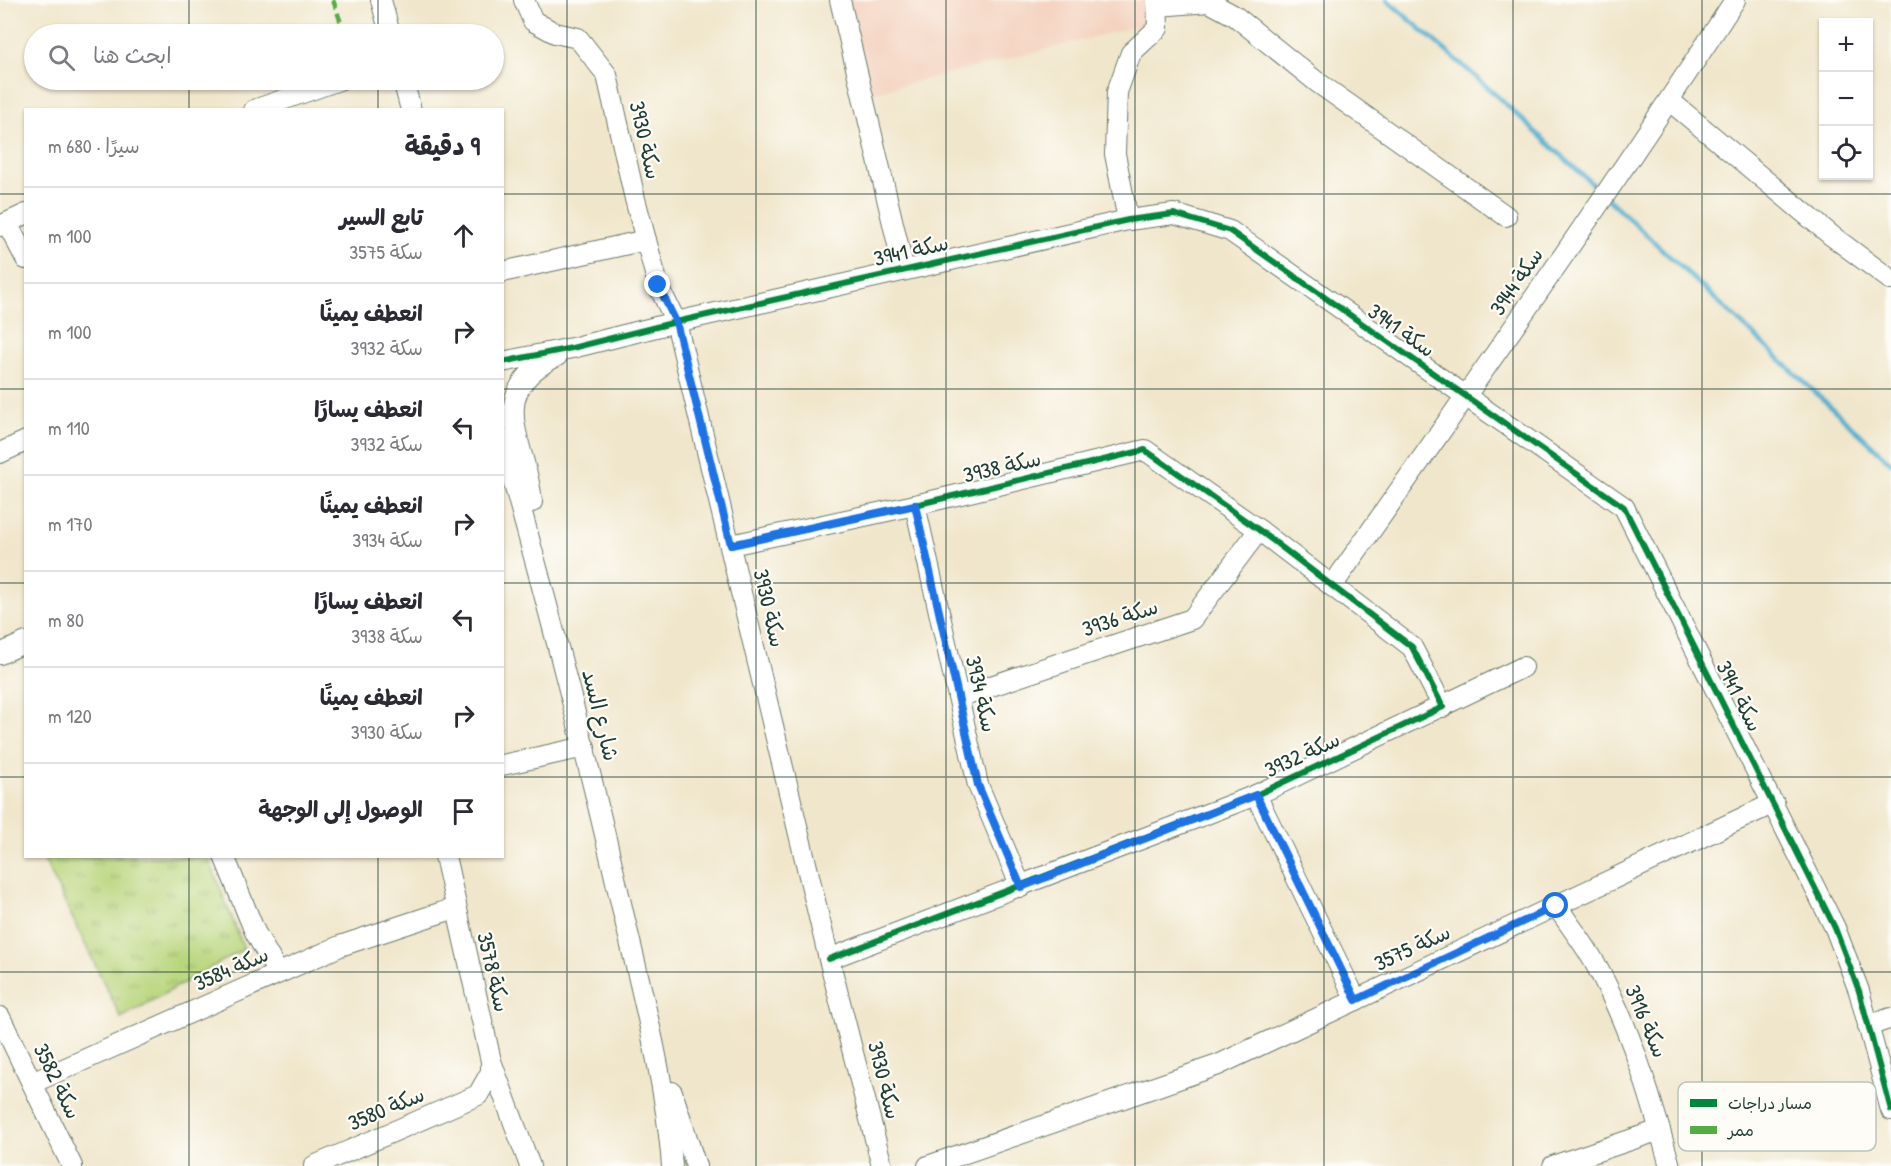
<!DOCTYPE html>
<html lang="ar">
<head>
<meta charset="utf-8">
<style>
	body { margin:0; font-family:"Patrick Hand","Playpen Sans Arabic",sans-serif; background:#f2f2f3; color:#2b2b33; direction:rtl }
	.controls { position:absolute; right:18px; top:18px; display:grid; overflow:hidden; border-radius:0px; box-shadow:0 2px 4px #0004 }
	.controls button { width:54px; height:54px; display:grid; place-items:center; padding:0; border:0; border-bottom:2px solid #e1e1e2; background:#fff; color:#2b2b33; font:30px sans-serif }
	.stop { position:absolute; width:18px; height:18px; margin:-14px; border:4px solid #1a73e8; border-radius:50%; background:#fff }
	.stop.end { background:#1a73e8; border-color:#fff; box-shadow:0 2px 6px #0008 }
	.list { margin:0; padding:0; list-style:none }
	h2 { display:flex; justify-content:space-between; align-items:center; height:78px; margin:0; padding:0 24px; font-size:26px }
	h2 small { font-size:20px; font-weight:400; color:#7c7c81 }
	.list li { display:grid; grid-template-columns:39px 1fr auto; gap:18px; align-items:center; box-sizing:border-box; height:96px; padding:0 24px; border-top:2px solid #e1e1e2 }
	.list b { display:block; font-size:22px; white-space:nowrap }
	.list p { margin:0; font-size:20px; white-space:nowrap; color:#7c7c81 }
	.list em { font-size:20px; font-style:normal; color:#7c7c81 }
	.icon { flex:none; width:33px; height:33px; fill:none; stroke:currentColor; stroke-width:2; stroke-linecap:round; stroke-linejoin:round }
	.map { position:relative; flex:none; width:1891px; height:1166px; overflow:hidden; direction:ltr }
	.search { position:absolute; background:#fff; box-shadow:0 2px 4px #0004; left:24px; top:24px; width:480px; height:66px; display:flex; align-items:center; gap:15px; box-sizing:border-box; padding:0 21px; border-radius:33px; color:#7c7c81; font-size:22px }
	.panel { position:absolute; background:#fff; box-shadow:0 2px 4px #0004; left:24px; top:108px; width:480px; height:750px; border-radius:0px; direction:rtl }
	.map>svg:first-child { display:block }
	.built { fill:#f4d3c0 }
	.park { fill:url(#park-tufts); stroke:#6c8a58; stroke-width:1.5 }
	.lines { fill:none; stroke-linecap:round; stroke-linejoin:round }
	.stream { stroke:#51b0cf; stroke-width:4.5 }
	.minor-casing { stroke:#687869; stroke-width:22 }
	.minor { stroke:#fff; stroke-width:20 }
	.quiet { stroke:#52ad45; stroke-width:4.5; stroke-dasharray:9 4.5; stroke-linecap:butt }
	.cycleway-casing { stroke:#fdfcf7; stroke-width:10 }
	.cycleway { stroke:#00873e; stroke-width:6 }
	.route { stroke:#1a73e8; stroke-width:8 }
	.grid { fill:none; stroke:#1f3d34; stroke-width:1.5; stroke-opacity:0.55 }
	.labels { text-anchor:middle; stroke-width:4.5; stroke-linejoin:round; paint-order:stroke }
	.street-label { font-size:22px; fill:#1f3d34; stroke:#fdfcf7 }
	.key { fill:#fdfcf7; stroke:#bac3bc; stroke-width:1.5 }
	.key-label { font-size:16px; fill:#1f3d34 }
</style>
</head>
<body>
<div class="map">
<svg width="1891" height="1166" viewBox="0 0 1891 1166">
	<defs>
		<pattern id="park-tufts" width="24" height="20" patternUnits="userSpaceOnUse" patternTransform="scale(1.5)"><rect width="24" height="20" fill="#b9d67d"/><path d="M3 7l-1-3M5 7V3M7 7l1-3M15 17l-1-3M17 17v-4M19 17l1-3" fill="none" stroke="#96af67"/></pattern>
	</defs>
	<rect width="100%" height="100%" fill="#fdfcf7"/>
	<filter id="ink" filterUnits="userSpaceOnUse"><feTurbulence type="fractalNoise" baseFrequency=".0167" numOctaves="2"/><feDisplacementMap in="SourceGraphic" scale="12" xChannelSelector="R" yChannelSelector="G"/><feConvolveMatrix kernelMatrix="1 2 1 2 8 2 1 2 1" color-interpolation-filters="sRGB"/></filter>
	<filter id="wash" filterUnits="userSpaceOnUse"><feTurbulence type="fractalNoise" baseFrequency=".008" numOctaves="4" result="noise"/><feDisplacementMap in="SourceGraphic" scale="24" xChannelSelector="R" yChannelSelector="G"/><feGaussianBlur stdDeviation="1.35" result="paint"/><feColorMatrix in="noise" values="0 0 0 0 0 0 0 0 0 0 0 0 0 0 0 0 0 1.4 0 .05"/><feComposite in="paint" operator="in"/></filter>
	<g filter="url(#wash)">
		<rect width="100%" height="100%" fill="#f0e6cb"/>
		<polygon class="built" points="835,0 1156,0 1158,28 1138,26 856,97"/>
		<polygon class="park" points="43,857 208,857 244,949 121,1018"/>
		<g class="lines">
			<g class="stream">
				<polyline points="1387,0 1475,76 1600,191"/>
				<polyline points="1608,199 1891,463"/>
			</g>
		</g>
	</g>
	<g filter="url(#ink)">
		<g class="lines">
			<g class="minor-casing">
				<g id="minor">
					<polyline points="381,0 390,34"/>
					<polyline points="524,0 533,21 555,33 578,38 607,75 635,199 658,285 676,322 829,959 882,1166"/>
					<polyline points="840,0 904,270"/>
					<polyline points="1158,6 1209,2 1235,16 1317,82 1506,216"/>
					<polyline points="403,80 411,110"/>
					<polyline points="1670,101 1832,236 1891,280"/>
					<polyline points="254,110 339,80"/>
					<polyline points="1128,220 1115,154 1117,92 1131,53 1158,28 1157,0"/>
					<polyline points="7,223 26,259"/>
					<polyline points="0,226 26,214"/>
					<polyline points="502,272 646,240"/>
					<polyline points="502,362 572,348 676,322 1128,220 1174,214 1230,231 1624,507 1835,928 1859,991 1891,1110"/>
					<path d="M502 441C546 597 587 754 623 912 642 993 666 1083 672 1166"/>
					<polyline points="0,453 26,441"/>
					<path d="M532 502C527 442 481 393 557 356"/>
					<polyline points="915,505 978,785 1021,887"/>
					<polyline points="731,545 915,505 1145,450 1259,530 1412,647 1443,707"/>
					<path d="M1332 586C1469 392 1606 198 1735 0"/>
					<polyline points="0,654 26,642"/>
					<polyline points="958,697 1192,619 1259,530"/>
					<polyline points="502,765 585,747"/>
					<polyline points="1256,795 1356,1000"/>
					<polyline points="224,856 255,932 278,973"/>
					<path d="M1556 905C1569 925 1586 945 1597 967 1631 1029 1651 1098 1670 1166"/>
					<polyline points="829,959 1256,795 1523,667"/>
					<polyline points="0,1017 72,1166"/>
					<polyline points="1868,1026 1891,1018"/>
					<polyline points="491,1061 530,1166"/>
					<polyline points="32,1083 340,946 455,908"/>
					<polyline points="672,1092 696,1166"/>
					<polyline points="314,1166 478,1095 491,1072 491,1061 445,856"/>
					<polyline points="928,1166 1218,1065 1774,803"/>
					<polyline points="1553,1166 1660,1130"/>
				</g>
			</g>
			<use href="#minor" class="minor"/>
			<polyline class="quiet" points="333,0 345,34"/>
			<g class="cycleway-casing">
				<g id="cycleway">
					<polyline points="502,362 572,348 676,322 1128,220 1174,214 1230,231 1624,507 1835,928 1859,991 1891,1110"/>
					<polyline points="731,545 915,505 1145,450 1259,530 1412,647 1443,707 1256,795 829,959"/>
				</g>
			</g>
			<use href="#cycleway" class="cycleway"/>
		</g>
	</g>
	<g class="lines" filter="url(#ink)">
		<polyline class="route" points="658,285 676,322 731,545 915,505 978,785 1021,887 1256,795 1356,1000 1556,906"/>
	</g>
	<path class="grid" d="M189 0V34M378 0V34M567 0V1166M756 0V1166M946 0V1166M1135 0V1166M1324 0V1166M1513 0V1166M1702 0V1166M189 80V110M378 80V110M0 194H26M502 194H1891M0 389H26M502 389H1891M0 583H26M502 583H1891M0 777H26M502 777H1891M189 856V1166M378 856V1166M0 972H1891"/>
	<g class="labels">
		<g class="street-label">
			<text transform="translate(646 140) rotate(77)" y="8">سكة 3930</text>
			<text transform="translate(911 250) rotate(-13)" y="8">سكة 3941</text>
			<text transform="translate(1516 281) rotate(-56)" y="8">سكة 3944</text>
			<text transform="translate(1402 330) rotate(35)" y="8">سكة 3941</text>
			<text transform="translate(1002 466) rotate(-13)" y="8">سكة 3938</text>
			<text transform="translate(770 608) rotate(77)" y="8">سكة 3930</text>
			<text transform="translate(1120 617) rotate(-18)" y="8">سكة 3936</text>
			<text transform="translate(982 694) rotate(77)" y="8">سكة 3934</text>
			<text transform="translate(1740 696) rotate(63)" y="8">سكة 3941</text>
			<text transform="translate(601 715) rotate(76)" y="8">شارع السد</text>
			<text transform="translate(1302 754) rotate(-25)" y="8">سكة 3932</text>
			<text transform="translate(1412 947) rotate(-25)" y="8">سكة 3575</text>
			<text transform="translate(231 968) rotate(-24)" y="8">سكة 3584</text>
			<text transform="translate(494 972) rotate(77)" y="8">سكة 3578</text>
			<text transform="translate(1647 1021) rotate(67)" y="8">سكة 3916</text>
			<text transform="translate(885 1080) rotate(76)" y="8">سكة 3930</text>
			<text transform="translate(58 1081) rotate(64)" y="8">سكة 3582</text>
			<text transform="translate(386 1108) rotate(-23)" y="8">سكة 3580</text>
		</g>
	</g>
	<rect x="1678" y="1082" width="198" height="69" rx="9" class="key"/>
	<rect x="1690" y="1099" width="27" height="8" fill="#00873e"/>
	<rect x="1690" y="1126" width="27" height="8" fill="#52ad45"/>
	<g class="key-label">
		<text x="1728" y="1109">مسار دراجات</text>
		<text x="1728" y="1136">ممر</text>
	</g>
</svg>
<div class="controls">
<button>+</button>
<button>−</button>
<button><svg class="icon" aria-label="locate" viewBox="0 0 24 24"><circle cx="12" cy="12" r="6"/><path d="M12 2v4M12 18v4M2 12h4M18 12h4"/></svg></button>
</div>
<div class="stop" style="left:1556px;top:906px"></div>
<div class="stop end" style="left:658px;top:285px"></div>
<div class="search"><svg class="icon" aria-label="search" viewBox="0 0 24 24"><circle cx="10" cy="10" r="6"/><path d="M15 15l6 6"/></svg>ابحث هنا</div>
<section class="panel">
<h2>9 دقيقة<small>سيرًا · 680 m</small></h2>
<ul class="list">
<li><svg class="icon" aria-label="ahead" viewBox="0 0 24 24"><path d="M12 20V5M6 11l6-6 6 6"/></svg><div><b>تابع السير</b><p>سكة 3575</p></div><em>100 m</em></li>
<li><svg class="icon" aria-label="right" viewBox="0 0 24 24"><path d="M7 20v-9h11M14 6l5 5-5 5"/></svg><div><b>انعطف يمينًا</b><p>سكة 3932</p></div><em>100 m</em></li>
<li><svg class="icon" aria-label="left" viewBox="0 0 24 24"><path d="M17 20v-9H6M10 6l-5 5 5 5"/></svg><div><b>انعطف يسارًا</b><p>سكة 3932</p></div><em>110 m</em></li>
<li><svg class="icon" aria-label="right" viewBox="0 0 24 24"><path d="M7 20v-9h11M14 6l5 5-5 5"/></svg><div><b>انعطف يمينًا</b><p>سكة 3934</p></div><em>170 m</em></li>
<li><svg class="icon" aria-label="left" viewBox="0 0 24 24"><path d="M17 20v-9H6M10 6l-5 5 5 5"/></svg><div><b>انعطف يسارًا</b><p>سكة 3938</p></div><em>80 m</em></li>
<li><svg class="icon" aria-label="right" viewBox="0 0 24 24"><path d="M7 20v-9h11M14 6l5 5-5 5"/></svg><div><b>انعطف يمينًا</b><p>سكة 3930</p></div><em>120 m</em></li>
<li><svg class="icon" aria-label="arrive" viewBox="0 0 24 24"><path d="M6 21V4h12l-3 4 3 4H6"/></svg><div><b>الوصول إلى الوجهة</b></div></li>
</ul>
</section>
</div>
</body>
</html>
